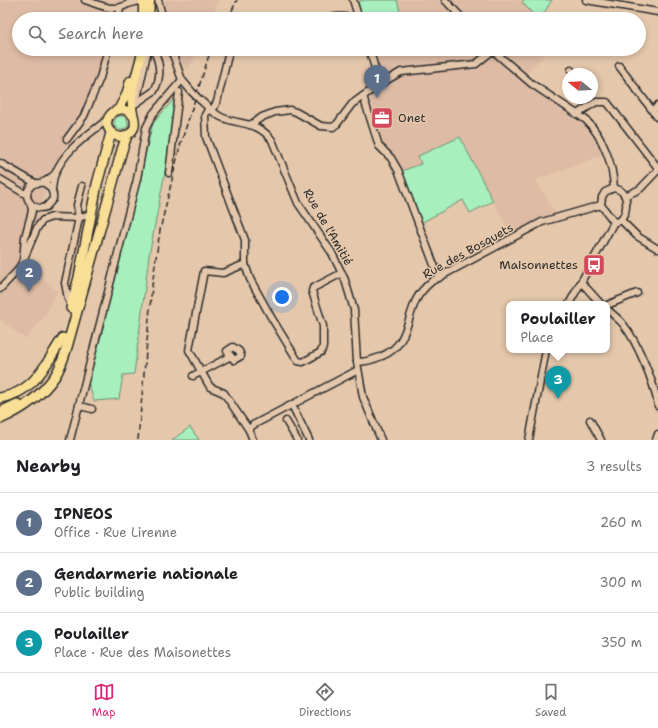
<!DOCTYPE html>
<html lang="en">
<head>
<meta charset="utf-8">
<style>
	body { margin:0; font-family:"Shantell Sans",sans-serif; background:#f2f2f2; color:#202124 }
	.compass { position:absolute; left:562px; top:68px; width:36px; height:36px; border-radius:50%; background:#fff; box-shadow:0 2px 6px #0003; rotate:288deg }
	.you { position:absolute; left:282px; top:297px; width:14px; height:14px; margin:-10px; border:3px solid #fff; border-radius:50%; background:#1a73e8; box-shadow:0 0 0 6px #1a73e833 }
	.badge { display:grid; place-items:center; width:26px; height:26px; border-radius:50%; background:#db2777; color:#fff; font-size:13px; font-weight:700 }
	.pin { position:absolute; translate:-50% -33px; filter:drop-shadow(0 1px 2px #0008) }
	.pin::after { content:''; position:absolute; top:21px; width:14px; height:12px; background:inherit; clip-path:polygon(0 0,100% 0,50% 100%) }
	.popup { position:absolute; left:506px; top:301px; width:104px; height:52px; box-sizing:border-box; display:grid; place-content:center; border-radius:8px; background:#fff; filter:drop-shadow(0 1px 3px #0005); font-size:13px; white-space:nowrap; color:#757577 }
	.popup b { font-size:15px; color:#202124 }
	.popup::after { content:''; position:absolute; left:50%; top:100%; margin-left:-8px; border:8px solid transparent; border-top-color:#fff }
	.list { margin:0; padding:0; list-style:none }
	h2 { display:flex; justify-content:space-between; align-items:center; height:52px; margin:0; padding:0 16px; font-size:17px }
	h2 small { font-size:13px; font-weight:400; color:#757577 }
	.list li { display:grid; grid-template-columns:26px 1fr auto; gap:12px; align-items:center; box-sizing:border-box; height:60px; padding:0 16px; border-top:1px solid #e0e0e0 }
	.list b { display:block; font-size:15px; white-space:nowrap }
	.list p { margin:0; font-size:13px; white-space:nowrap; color:#757577 }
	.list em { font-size:13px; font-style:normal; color:#757577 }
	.icon { flex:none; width:22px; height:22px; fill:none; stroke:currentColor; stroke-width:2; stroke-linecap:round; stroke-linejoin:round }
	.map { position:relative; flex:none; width:658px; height:440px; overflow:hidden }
	.search { position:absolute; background:#fff; box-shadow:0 2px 6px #0003; left:12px; right:12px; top:12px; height:44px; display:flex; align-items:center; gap:10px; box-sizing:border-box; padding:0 14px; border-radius:22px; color:#757577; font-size:15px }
	.sheet { height:232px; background:#fff }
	nav { display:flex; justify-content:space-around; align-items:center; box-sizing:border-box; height:56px; border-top:1px solid #e0e0e0; background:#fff; font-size:11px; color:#757577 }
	nav a { display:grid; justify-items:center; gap:2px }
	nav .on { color:#db2777 }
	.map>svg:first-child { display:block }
	.built { fill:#ddbba5 }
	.green { fill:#a7efbc; stroke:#698d74 }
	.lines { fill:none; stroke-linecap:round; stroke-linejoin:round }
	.minor-casing { stroke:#2b2b2b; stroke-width:9 }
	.major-casing { stroke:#2b2b2b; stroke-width:11 }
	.highway-casing { stroke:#2b2b2b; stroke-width:12 }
	.minor { stroke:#e5c8ac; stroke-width:6 }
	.major { stroke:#f9df96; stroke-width:8 }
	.highway { stroke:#f9df96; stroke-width:9 }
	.rail { stroke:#2b2b2b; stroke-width:1.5; stroke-dasharray:6 3; stroke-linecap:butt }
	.minor-bridge-casing { stroke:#2b2b2b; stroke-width:9; stroke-linecap:butt }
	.minor-bridge { stroke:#e5c8ac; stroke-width:6 }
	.labels { text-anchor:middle; stroke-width:3; stroke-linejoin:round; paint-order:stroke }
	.poi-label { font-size:12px; fill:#2b2b2b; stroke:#e5c8ac; text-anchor:start }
	.street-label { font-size:12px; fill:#2b2b2b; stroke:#e5c8ac }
</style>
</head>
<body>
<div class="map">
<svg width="658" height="440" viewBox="0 0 658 440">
	<rect width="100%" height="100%" fill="#e5c8ac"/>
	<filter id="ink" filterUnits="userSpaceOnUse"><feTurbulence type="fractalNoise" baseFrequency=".025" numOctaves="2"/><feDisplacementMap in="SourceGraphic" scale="8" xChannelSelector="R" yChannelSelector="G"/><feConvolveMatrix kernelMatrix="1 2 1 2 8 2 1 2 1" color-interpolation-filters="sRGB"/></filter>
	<g filter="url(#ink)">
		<g class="built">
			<polygon points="0,0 134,0 132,7 120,19 19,19 19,49 111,49 97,96 86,124 65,147 49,173 28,265 57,291 44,317 26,339 0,320"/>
			<polygon points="164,0 219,0 211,19 169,19"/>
			<polygon points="353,0 521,0 537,19 359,19"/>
			<polygon points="176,49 197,49 190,68 182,68"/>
			<polygon points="369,49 550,49 526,74 575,110 591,131 603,155 536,180 560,221 543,227 514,241 460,137 418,155 421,164 399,172 379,146 363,96 380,84"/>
		</g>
		<g class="green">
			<polygon points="364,0 397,0 402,19 363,19 358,2"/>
			<polygon points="524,0 552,0 540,19 537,19 522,2"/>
			<polygon points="175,98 169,151 149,256 134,374 123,375 119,399 94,401 88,382 153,123"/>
			<circle cx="121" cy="123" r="7"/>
			<polygon points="460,137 493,201 470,213 463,200 419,224 399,172 421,164 418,156"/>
			<polygon points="190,427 199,440 172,440"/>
		</g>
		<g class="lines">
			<g class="minor-casing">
				<g id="minor">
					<path d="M85 0C100 5 113 13 128 4"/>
					<polyline points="132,0 128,4 143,0"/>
					<polyline points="158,0 163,19"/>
					<polyline points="353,0 359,19"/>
					<polyline points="445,0 463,19"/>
					<polyline points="586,0 658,12"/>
					<polyline points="117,19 120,9"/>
					<path d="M327 19C338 14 346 19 358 17"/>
					<polyline points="171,49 182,80 192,92"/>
					<polyline points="369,49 380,84"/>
					<path d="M491 49 532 84 586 120C603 137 613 164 614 188"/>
					<polyline points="619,66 658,118"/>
					<polyline points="571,70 573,74"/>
					<polyline points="363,96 379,146 391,158 398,170 439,278"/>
					<path d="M199 99C206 105 213 113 221 117 241 126 256 120 272 140L298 203 332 253 345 280 354 310 357 362 363 397 381 440"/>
					<polyline points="136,103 148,49"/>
					<path d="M132 106 154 91C162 77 160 62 153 49"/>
					<polyline points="209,108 205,115 206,137 245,240 245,264 250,279 271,317 298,361 303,362 321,352 323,347 323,326 312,291 313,288 342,273"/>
					<polyline points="212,111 217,102 229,51"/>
					<polyline points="653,112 658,105"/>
					<polyline points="577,114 596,102 607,102 658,168"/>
					<polyline points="250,125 262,117 275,112 290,110 296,112 321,126 333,127 337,124 352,104 380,84 401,72 476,64 492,51"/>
					<polyline points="67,139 84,116 100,78 108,49"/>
					<polyline points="0,163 35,183"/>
					<polyline points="169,173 179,92"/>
					<polyline points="0,179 27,195"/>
					<path d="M43 182C50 186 54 191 53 199L46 207C32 212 20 195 32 185 36 182 40 184 44 182 48 180 51 177 55 174"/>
					<path d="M614 188C618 189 621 190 623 193 629 199 627 223 614 222L601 205 602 197 605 192Z"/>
					<path d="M52 189C53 184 53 178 55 174 65 149 88 135 108 119"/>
					<polyline points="625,196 640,189 658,170"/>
					<polyline points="621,220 637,236 658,249"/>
					<polyline points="23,261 37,228 43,220 52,217 79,218 77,205 82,186"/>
					<polyline points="245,264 223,273 204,271 189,350 210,387 224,393 249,430"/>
					<polyline points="581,282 601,304"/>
					<polyline points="0,289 18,270 23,261 25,237 32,211 31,204"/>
					<polyline points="569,304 614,222"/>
					<polyline points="607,305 637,293"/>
					<polyline points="72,306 68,299 65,283 79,218 92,213"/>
					<path d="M607 309C612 314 619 319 623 324 637 341 655 384 658 406"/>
					<path d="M357 362C366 362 373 360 382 356 407 346 406 322 416 300 420 292 425 287 432 281L542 222 601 205"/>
					<polyline points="193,376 231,356 234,360 241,356 239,351 233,347 227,351 231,356"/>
					<polyline points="292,405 309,440"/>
					<polyline points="80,406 92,409"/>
					<polyline points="590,420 601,440"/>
					<polyline points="286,421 297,440"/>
					<polyline points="70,440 137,179 146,128 153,114 163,102 182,80"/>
					<polyline points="253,440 249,430 253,425 358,370"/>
					<polyline points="529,440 546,350"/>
					<polyline points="656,440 658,434"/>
				</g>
			</g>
			<g class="major-casing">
				<g id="major">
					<polyline points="143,19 143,0"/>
					<polyline points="149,19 150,0"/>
					<polyline points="118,110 126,95 130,81"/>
					<path d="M133 116C120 99 98 119 111 132 118 140 130 137 134 128 137 121 132 114 132 107 130 89 139 66 143 49"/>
				</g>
			</g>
			<g class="highway-casing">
				<g id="highway">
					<polyline points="71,308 79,277 97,184 111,133"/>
					<path d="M0 398C36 392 45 364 63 338"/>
					<polyline points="0,412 17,404"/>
					<path d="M0 419C21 410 42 395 55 376 61 367 64 357 67 347L122 150 127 135"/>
				</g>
			</g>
			<use href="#minor" class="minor"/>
			<use href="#major" class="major"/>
			<use href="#highway" class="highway"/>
			<g class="rail">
				<polyline points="228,19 237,0"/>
				<polyline points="138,440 152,286 160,230 180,146 211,49"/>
			</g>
			<g class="minor-bridge-casing">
				<polyline id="minor-bridge" points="192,92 199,99"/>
			</g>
			<use href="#minor-bridge" class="minor-bridge"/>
		</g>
	</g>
	<defs>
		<g id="office-square" transform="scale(1.15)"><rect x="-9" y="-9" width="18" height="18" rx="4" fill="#d1495b" stroke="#e5c8ac"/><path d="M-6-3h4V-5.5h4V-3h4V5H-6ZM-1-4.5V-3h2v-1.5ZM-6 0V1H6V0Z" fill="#fff"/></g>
		<g id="bus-square" transform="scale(1.15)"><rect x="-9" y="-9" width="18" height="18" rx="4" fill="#d1495b" stroke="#e5c8ac"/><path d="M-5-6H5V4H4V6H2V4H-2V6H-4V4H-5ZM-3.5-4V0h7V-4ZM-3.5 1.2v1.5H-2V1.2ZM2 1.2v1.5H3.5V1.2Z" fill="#fff"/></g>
	</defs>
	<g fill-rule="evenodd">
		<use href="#office-square" x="382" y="118"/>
		<use href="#bus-square" x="594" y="265"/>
	</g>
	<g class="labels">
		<g class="poi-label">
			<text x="398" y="122">Onet</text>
			<text x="578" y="269" text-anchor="end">Maisonnettes</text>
		</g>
		<g class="street-label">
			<text transform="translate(328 227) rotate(60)" y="4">Rue de l'Amitié</text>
			<text transform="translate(468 251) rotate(-29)" y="4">Rue des Bosquets</text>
		</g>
	</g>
</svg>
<svg class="compass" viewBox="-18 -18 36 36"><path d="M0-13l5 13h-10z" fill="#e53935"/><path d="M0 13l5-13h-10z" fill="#757577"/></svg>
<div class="you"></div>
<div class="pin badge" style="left:377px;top:98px;background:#5c6f8a">1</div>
<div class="pin badge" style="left:29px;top:292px;background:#5c6f8a">2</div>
<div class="pin badge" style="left:558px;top:399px;background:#0f9aa8">3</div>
<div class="popup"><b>Poulailler</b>Place</div>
<div class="search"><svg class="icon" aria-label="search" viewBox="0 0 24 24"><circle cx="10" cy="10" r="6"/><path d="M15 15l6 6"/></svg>Search here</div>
</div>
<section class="sheet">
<h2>Nearby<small>3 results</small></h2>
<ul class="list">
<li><span class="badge" style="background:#5c6f8a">1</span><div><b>IPNEOS</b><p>Office · Rue Lirenne</p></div><em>260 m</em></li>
<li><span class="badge" style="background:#5c6f8a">2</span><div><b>Gendarmerie nationale</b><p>Public building</p></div><em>300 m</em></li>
<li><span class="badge" style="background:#0f9aa8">3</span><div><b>Poulailler</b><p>Place · Rue des Maisonettes</p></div><em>350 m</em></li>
</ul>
</section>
<nav>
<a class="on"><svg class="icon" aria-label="map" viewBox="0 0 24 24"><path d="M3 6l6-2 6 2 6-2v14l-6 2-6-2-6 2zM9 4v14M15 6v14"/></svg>Map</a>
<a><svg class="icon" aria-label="directions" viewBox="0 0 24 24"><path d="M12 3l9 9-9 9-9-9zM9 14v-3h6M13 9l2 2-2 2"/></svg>Directions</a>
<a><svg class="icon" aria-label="saved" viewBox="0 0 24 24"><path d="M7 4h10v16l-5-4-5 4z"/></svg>Saved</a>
</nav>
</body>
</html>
